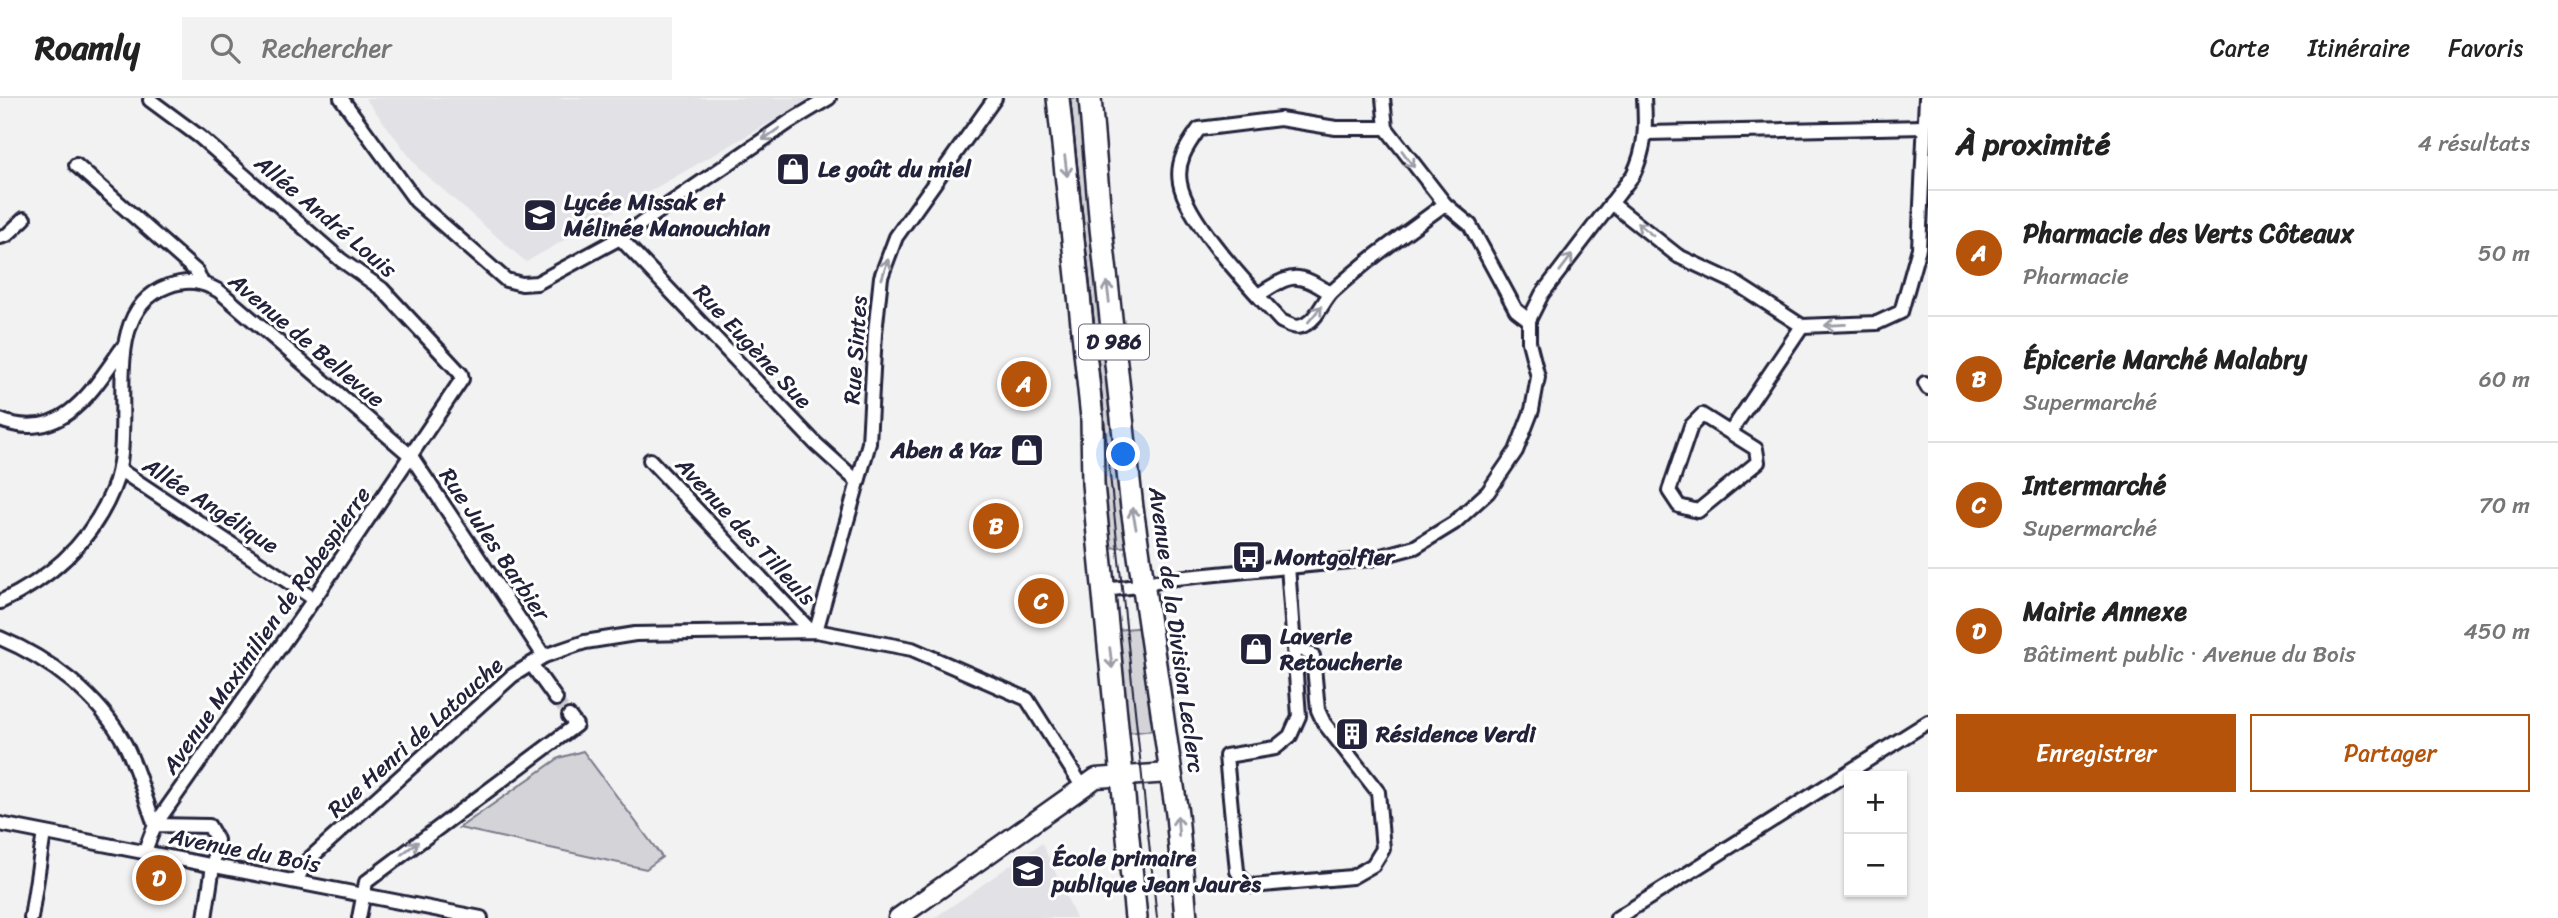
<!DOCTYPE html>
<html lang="fr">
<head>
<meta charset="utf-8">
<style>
	body { margin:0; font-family:Sriracha,sans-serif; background:#f2f2f2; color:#222 }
	.controls { position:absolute; right:21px; bottom:21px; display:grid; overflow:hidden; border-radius:0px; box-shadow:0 2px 5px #0004 }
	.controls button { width:63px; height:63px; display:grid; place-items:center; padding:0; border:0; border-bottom:2px solid #e0e0e0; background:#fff; color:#222; font:35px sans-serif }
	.you { position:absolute; left:1124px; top:357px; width:24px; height:24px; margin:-18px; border:5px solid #fff; border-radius:50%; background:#1a73e8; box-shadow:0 0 0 10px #1a73e833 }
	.badge { display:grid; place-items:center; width:46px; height:46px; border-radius:50%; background:#b45309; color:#fff; font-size:23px; font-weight:700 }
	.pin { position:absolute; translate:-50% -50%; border:4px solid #fff; box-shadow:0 2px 7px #0006 }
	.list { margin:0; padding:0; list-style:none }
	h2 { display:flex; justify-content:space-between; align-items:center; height:91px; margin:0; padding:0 28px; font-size:30px }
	h2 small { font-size:23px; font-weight:400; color:#767676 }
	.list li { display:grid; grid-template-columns:46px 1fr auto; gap:21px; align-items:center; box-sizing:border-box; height:126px; padding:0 28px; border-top:2px solid #e0e0e0 }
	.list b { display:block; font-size:26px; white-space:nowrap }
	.list p { margin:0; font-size:23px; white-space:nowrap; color:#767676 }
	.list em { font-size:23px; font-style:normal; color:#767676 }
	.actions { display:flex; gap:14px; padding:21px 28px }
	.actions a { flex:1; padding:16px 0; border:2px solid #b45309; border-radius:0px; text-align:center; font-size:24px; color:#b45309 }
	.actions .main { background:#b45309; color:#fff }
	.icon { flex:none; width:38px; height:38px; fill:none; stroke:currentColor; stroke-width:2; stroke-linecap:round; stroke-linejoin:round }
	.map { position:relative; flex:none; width:1928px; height:820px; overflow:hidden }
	header { display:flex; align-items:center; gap:42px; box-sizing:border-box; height:98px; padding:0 35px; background:#fff; border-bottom:2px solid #e0e0e0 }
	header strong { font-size:33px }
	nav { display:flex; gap:38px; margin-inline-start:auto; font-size:24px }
	.search { width:490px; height:63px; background:#f2f2f2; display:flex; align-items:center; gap:18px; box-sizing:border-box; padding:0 24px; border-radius:0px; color:#767676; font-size:26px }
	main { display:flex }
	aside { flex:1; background:#fff }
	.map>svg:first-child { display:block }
	.built { fill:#e2e2e6 }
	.green { fill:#d3d3d8; stroke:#7a7a8a; stroke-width:2 }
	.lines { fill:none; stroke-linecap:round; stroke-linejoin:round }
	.minor-tunnel { stroke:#c8c8ce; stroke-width:12; stroke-dasharray:12 6; stroke-linecap:butt }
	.minor-casing { stroke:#22223b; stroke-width:18 }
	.secondary-casing { stroke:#22223b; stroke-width:23 }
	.primary-casing { stroke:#22223b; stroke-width:26 }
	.minor { stroke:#fff; stroke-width:12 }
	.secondary { stroke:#fff; stroke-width:18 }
	.primary { stroke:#fff; stroke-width:21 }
	.tram { stroke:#22223b; stroke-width:2 }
	.oneway { stroke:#9c9ca7 }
	.labels { text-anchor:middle; stroke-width:6; stroke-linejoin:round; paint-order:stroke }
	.shield { fill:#fff; stroke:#646476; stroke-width:2 }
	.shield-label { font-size:21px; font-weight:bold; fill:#22223b }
	.poi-label { font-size:23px; font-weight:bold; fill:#22223b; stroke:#fff; text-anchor:start }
	.street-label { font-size:23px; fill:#22223b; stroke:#fff }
</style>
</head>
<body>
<header>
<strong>Roamly</strong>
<div class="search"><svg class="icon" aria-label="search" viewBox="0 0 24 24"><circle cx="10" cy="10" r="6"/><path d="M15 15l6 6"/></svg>Rechercher</div>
<nav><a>Carte</a><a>Itinéraire</a><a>Favoris</a></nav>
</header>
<main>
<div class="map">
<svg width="1928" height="820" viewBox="0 0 1928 820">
	<rect width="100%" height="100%" fill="#f2f2f3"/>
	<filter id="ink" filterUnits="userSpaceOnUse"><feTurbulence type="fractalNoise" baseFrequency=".0143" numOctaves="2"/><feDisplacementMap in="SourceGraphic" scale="14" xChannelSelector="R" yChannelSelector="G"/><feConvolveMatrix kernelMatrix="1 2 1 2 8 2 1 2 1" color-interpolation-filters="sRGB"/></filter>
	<g filter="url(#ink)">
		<g class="built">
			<polygon points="365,0 813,0 526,164 419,71"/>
			<polygon points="1042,745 1076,820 934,820 962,801"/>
		</g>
		<g class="green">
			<polygon points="1063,0 1084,0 1132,448 1109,450"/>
			<polygon points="1143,529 1154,632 1127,635 1117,532"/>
			<polygon points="583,653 662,759 646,771 459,730 559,660"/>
		</g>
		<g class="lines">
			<polyline class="minor-tunnel" points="556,601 569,618"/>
			<g class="minor-casing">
				<g id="minor">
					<polyline points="341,0 416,103 506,182 522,186 537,185 620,140 789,24 829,0"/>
					<polyline points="1383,0 1386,30 1445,106 1470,127 1516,212 1529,222"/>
					<polyline points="150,2 200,39 341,162 382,191 461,276 462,281 314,501 155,727"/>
					<path d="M1386 30H1336L1280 21 1199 31C1187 48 1176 63 1180 85 1187 124 1253 192 1281 223 1290 227 1297 232 1306 226 1319 219 1323 202 1333 193 1368 161 1407 134 1445 106"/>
					<polyline points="1647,35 1924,29"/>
					<polyline points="76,67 197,174 201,183"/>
					<polyline points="1611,105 1678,158 1734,184 1802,228 1877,225 1901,214 1919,150 1926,0"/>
					<polyline points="0,139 7,137 24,121"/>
					<polyline points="620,140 816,346 858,384"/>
					<path d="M1258 197C1291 176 1296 173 1330 195"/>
					<polyline points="1925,285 1928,290"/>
					<polygon points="1702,317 1756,351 1758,364 1698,413 1679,408 1669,393 1691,328"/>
					<path d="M0 322C62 346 92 293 123 249"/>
					<polyline points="1731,333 1802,228"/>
					<polyline points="650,362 811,533"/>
					<polyline points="120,372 314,501"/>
					<polyline points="1288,468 1299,618 1290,638 1275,650 1226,658 1237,773 1243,783 1252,788 1352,779 1373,767 1383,751 1378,694 1324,625 1318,612 1313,558 1292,545"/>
					<path d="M1104 492 1146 487 1166 481 1370 461 1415 449 1454 425 1488 394 1516 353 1532 312 1538 279 1529 244V222L1542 196 1633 77C1646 50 1646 30 1644 0"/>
					<path d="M0 504C52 480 91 444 113 391 139 330 94 215 168 188 188 181 201 183 219 193L411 358 544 558"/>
					<polyline points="816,533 869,345 875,235 881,179 896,139 995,0"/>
					<path d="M0 540C50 561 99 598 125 646 138 671 145 701 155 727"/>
					<polyline points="531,566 556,601"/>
					<polyline points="0,726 481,820"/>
					<polyline points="145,753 155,727 209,728 217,742 205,820"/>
					<polyline points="296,783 307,763 512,578 544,558 585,544 635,536 816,533 912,551 1027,601 1082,688"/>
					<polyline points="31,820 44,735"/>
					<polyline points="359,820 366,784 576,627 569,618"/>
					<polyline points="1617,820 1928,624"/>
				</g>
			</g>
			<g class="secondary-casing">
				<polyline id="secondary" points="898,820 1096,680 1170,675"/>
			</g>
			<g class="primary-casing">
				<g id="primary">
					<polyline points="1058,0 1092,320 1093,386 1136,820"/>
					<polyline points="1090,0 1101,130 1132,410 1177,716 1186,820"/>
				</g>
			</g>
			<use href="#minor" class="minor"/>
			<use href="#secondary" class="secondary"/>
			<use href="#primary" class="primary"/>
			<polyline class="tram" points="1070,0 1157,820"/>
		</g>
		<defs><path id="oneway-shaft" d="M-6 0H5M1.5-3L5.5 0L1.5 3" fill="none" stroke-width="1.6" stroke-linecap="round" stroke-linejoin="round" transform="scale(1.75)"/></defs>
		<g class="oneway">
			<use href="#oneway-shaft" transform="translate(771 36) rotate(145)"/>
			<use href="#oneway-shaft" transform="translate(1408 61) rotate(54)"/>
			<use href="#oneway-shaft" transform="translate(1066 68) rotate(83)"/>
			<use href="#oneway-shaft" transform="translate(1645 131) rotate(-140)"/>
			<use href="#oneway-shaft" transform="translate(1566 165) rotate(-53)"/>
			<use href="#oneway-shaft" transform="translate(885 171) rotate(-72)"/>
			<use href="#oneway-shaft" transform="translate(1108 194) rotate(-97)"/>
			<use href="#oneway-shaft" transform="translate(1315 216) rotate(-50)"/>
			<use href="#oneway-shaft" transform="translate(1835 227) rotate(177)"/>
			<use href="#oneway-shaft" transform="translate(1134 420) rotate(-101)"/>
			<use href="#oneway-shaft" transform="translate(1111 560) rotate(83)"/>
			<use href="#oneway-shaft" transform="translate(1178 728) rotate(-94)"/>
			<use href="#oneway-shaft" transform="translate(410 750) rotate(-37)"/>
		</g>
	</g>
	<defs>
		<g id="shop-square" transform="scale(1.75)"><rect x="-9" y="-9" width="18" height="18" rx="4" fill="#22223b" stroke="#fff"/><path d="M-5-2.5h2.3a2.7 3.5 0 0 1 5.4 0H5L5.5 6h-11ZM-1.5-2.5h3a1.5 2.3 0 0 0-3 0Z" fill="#fff"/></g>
		<g id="school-square" transform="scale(1.75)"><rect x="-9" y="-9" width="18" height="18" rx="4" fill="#22223b" stroke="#fff"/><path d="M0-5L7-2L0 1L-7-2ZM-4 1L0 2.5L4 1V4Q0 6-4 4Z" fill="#fff"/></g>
		<g id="bus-square" transform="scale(1.75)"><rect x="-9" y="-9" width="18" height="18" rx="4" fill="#22223b" stroke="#fff"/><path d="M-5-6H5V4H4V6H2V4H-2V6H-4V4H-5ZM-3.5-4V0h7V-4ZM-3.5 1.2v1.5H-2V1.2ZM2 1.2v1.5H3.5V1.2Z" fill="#fff"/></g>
		<g id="building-square" transform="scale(1.75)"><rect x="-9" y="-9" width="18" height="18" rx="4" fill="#22223b" stroke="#fff"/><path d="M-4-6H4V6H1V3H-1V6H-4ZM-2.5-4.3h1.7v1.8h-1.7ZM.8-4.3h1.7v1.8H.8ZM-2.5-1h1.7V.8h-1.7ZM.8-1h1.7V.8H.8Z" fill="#fff"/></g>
	</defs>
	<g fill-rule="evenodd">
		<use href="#shop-square" x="793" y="71"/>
		<use href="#school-square" x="540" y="117"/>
		<use href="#shop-square" x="1027" y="352"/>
		<use href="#bus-square" x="1249" y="459"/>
		<use href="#shop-square" x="1256" y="551"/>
		<use href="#building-square" x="1352" y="636"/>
		<use href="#school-square" x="1028" y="773"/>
	</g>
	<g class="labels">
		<rect class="shield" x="1079" y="226.5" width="70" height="35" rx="5"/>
		<g class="shield-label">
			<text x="1114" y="251">D 986</text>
		</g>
		<g class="poi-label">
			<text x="818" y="79">Le goût du miel</text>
			<text x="564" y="112">Lycée Missak et<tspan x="564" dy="26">Mélinée Manouchian</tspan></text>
			<text x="1002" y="360" text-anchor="end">Aben &amp; Yaz</text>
			<text x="1274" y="467">Montgolfier</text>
			<text x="1280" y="546">Laverie<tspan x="1280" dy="26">Retoucherie</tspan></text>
			<text x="1376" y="644">Résidence Verdi</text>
			<text x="1052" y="768">École primaire<tspan x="1052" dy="26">publique Jean Jaurès</tspan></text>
		</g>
		<g class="street-label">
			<text transform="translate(326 118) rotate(40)" y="8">Allée André Louis</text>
			<text transform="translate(307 242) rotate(40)" y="8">Avenue de Bellevue</text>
			<text transform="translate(753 248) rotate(47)" y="8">Rue Eugène Sue</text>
			<text transform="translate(855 252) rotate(-86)" y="8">Rue Sintes</text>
			<text transform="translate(211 407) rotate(33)" y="8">Allée Angélique</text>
			<text transform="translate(746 433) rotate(47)" y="8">Avenue des Tilleuls</text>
			<text transform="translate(495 446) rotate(56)" y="8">Rue Jules Barbier</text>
			<text transform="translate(266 532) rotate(-55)" y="8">Avenue Maximilien de Robespierre</text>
			<text transform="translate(1177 532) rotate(82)" y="8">Avenue de la Division Leclerc</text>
			<text transform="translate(415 639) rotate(-42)" y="8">Rue Henri de Latouche</text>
			<text transform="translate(245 752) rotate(11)" y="8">Avenue du Bois</text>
		</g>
	</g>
</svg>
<div class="controls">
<button>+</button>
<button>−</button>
</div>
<div class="you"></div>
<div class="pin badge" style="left:1024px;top:286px">A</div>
<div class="pin badge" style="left:996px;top:428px">B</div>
<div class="pin badge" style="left:1041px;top:503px">C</div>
<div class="pin badge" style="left:159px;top:780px">D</div>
</div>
<aside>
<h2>À proximité<small>4 résultats</small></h2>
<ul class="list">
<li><span class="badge">A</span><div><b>Pharmacie des Verts Côteaux</b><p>Pharmacie</p></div><em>50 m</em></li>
<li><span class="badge">B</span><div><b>Épicerie Marché Malabry</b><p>Supermarché</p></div><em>60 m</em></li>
<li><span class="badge">C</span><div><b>Intermarché</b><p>Supermarché</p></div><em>70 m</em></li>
<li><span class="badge">D</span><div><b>Mairie Annexe</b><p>Bâtiment public · Avenue du Bois</p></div><em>450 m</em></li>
</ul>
<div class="actions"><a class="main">Enregistrer</a><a>Partager</a></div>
</aside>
</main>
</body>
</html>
